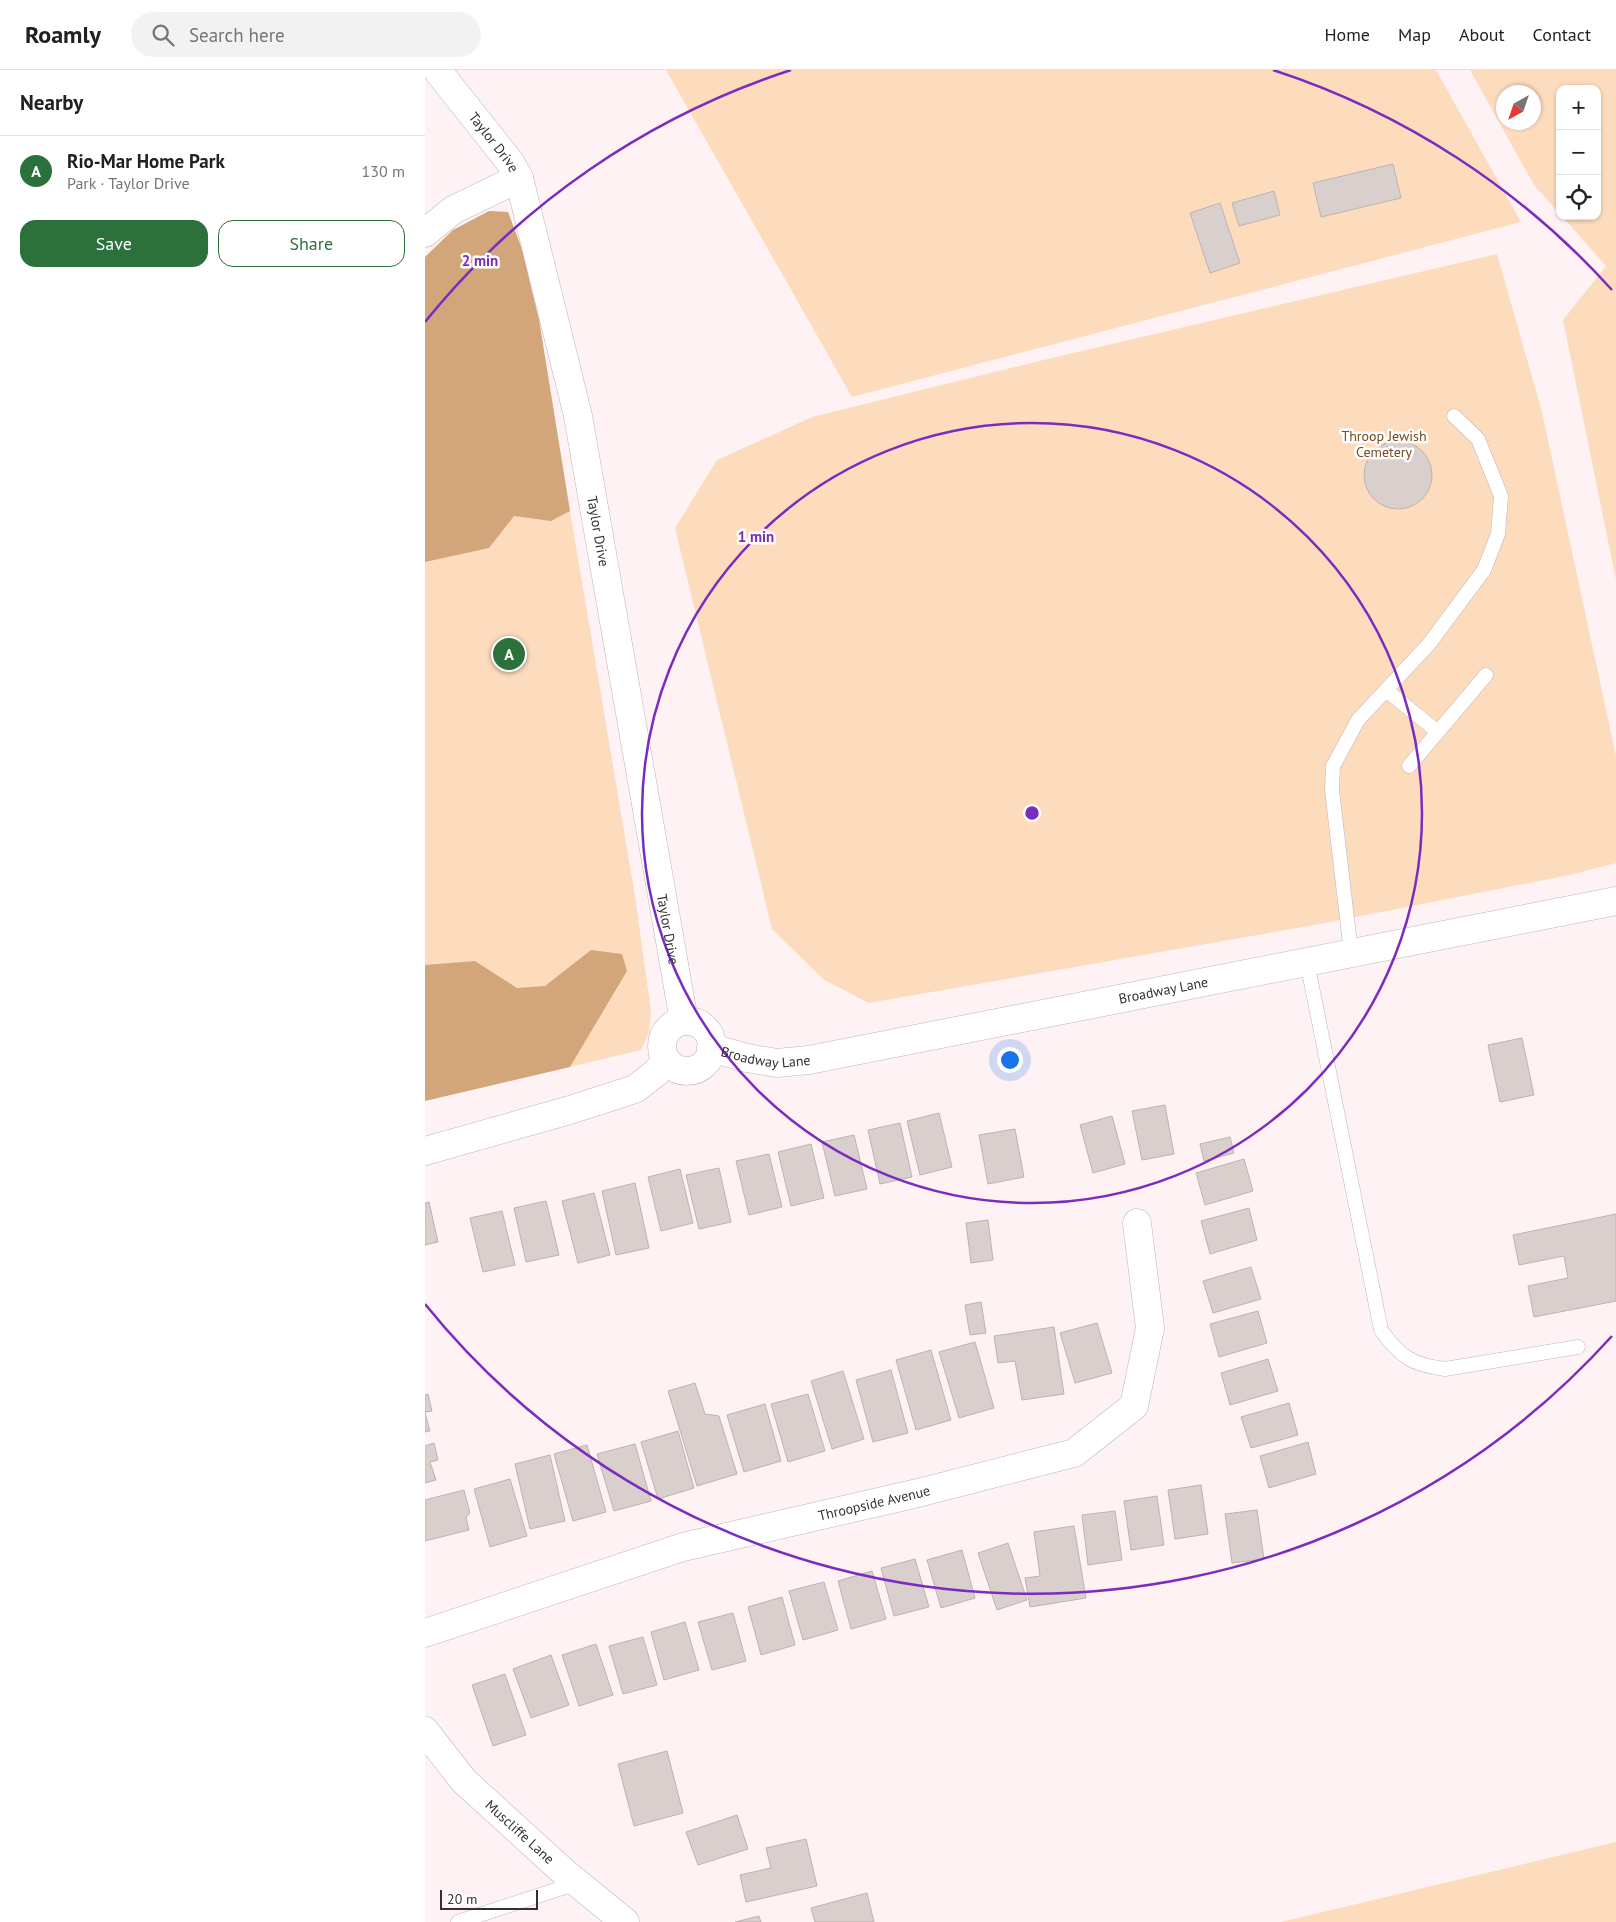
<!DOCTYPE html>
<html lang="en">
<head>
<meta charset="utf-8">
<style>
	body { margin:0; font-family:"PT Sans",sans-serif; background:#f2f2f2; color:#202124 }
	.controls { position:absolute; right:15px; top:15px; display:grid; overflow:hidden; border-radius:10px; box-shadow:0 1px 4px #0004 }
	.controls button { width:45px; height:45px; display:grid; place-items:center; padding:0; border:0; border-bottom:1px solid #e0e0e0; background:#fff; color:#202124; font:25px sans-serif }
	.compass { position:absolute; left:1071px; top:15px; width:45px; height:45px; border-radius:50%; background:#fff; box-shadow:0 1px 4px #0004; rotate:220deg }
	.scale { position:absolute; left:15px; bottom:12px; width:98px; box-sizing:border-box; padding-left:5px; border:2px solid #343030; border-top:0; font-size:14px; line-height:18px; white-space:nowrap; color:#343030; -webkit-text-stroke:4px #fff; paint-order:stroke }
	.you { position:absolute; left:584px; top:989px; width:18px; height:18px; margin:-12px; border:4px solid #fff; border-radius:50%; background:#1a73e8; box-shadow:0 0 0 8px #1a73e833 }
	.badge { display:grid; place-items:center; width:32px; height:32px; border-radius:50%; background:#2c703b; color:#fff; font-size:16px; font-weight:700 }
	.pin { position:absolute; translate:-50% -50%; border:2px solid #fff; box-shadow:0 1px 5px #0006 }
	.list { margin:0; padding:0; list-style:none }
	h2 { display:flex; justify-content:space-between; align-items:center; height:65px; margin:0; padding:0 20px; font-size:21px }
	h2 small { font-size:16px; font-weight:400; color:#757577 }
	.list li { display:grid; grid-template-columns:32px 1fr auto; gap:15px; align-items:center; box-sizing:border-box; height:70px; padding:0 20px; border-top:1px solid #e0e0e0 }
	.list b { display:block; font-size:19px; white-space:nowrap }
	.list p { margin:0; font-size:16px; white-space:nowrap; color:#757577 }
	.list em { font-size:16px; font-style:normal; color:#757577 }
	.actions { display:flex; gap:10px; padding:15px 20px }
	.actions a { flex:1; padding:11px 0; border:1px solid #2c703b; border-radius:15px; text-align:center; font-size:18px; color:#2c703b }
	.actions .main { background:#2c703b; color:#fff }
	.icon { flex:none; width:28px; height:28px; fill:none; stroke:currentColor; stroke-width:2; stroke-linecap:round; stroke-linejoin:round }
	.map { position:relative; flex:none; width:1191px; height:1852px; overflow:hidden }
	header { display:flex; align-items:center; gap:30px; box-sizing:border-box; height:70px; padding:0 25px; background:#fff; border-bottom:1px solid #e0e0e0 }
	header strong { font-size:24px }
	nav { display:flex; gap:28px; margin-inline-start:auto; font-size:18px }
	.search { width:350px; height:45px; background:#f2f2f2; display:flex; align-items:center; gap:12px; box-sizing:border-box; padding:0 18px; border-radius:28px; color:#757577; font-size:19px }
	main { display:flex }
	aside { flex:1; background:#fff }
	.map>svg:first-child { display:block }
	.green { fill:#fddcbe; fill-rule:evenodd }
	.forest { fill:#d3a57b }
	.building { fill:#d9cfcc; stroke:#bdb3b0 }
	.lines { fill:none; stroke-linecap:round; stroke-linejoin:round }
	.service-casing { stroke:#bfb4b6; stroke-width:15 }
	.minor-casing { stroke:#bfb4b6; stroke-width:29 }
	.service { stroke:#fff; stroke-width:14 }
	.minor { stroke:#fff; stroke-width:28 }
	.ring { fill:none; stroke:#7b2cbf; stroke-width:2.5 }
	.labels { text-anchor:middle; stroke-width:5; stroke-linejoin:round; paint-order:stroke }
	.street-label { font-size:14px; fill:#343030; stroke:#fff }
	.park-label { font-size:14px; fill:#784b1c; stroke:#fff }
	.centre { fill:#7b2cbf; stroke:#fff; stroke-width:2.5 }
	.ring-label { font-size:15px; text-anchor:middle; font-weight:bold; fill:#7b2cbf; stroke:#fff; stroke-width:5; stroke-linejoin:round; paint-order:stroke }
</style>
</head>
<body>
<header>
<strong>Roamly</strong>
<div class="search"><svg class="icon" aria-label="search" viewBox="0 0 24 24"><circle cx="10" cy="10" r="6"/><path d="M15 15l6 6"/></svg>Search here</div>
<nav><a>Home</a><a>Map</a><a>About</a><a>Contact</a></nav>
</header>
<main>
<aside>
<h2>Nearby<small></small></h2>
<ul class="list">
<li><span class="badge">A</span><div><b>Rio-Mar Home Park</b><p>Park · Taylor Drive</p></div><em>130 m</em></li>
</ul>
<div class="actions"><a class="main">Save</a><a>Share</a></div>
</aside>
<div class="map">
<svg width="1191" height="1852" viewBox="0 0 1191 1852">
	<rect width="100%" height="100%" fill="#fef2f4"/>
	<g class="green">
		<polygon points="241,0 1011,0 1096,152 427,327"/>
		<path d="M1045 0H1191V510L1138 250 1181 196 1137 146H1172V19H1135V144L1109 115ZM1078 22H1108V52H1078Z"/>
		<polygon points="64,141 83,142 114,250 145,441 210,826 226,941 224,962 216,980 0,1031 0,187 28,160"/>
		<polygon points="1072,184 1117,342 1191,686 1191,793 1145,805 895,854 444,933 399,910 347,859 250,458 292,390 387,347 610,292"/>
		<polygon points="1191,1772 1191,1852 856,1852"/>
	</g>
	<g class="forest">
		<polygon points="64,141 83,142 97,179 114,250 145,441 126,451 89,446 64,478 0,492 0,187 28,160"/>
		<polygon points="166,880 197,884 202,901 145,997 0,1031 0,895 50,891 92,918 120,916"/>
	</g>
	<g class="building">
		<polygon points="968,94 976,128 896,147 888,113"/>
		<polygon points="849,121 855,145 814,156 807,133"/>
		<polygon points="795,133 815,193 785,203 765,143"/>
		<circle cx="973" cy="405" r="34"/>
		<polygon points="1097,968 1109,1025 1075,1032 1063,975"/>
		<polygon points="740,1035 749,1084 717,1090 707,1041"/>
		<polygon points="514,1043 527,1097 495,1105 482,1051"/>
		<polygon points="687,1046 700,1094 668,1103 655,1055"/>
		<polygon points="475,1053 487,1107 455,1114 443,1060"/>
		<polygon points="590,1059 599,1107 563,1114 554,1065"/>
		<polygon points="429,1065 442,1119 410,1126 397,1072"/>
		<polygon points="805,1067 809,1083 779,1091 775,1074"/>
		<polygon points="386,1074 399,1128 366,1136 353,1082"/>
		<polygon points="344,1084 357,1137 324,1145 311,1091"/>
		<polygon points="819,1089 828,1121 780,1135 771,1103"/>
		<polygon points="294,1098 306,1152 274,1159 261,1105"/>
		<polygon points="255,1099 268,1153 236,1161 223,1107"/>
		<polygon points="210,1113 224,1178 191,1185 177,1121"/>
		<polygon points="169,1123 185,1185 153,1193 137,1131"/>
		<polygon points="121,1131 134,1185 101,1192 89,1138"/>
		<polygon points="4,1132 13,1172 0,1175 0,1133"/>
		<polygon points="824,1138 832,1170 785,1184 776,1151"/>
		<polygon points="77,1141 90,1195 58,1202 45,1148"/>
		<polygon points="1191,1144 1191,1231 1109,1247 1103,1216 1143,1208 1139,1186 1094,1195 1088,1165"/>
		<polygon points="563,1150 568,1190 546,1193 541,1153"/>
		<polygon points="826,1197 836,1229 788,1243 778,1211"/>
		<polygon points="556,1232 561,1263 545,1265 540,1235"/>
		<polygon points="833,1241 842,1273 794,1287 785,1254"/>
		<polygon points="672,1253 687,1303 650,1313 635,1263"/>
		<polygon points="629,1257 639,1324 597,1330 590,1291 573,1293 569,1266"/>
		<polygon points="550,1272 569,1338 534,1348 514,1282"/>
		<polygon points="506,1280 526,1350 491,1360 471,1290"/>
		<polygon points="843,1289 853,1321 805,1335 796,1303"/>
		<polygon points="466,1300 483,1363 448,1372 431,1310"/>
		<polygon points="418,1301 439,1369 407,1379 386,1311"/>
		<polygon points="270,1313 280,1344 294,1346 312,1404 272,1416 243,1321"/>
		<polygon points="3,1324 7,1341 0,1342 0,1325"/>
		<polygon points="383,1324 400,1381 363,1392 346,1334"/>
		<polygon points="864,1333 873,1365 826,1378 816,1347"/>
		<polygon points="340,1334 356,1391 319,1402 302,1345"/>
		<polygon points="0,1343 5,1361 0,1362"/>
		<polygon points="253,1361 269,1418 233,1429 216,1372"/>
		<polygon points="883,1372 891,1404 844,1418 835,1386"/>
		<polygon points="9,1373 13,1390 5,1392 11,1410 0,1413 0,1376"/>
		<polygon points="210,1374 226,1431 189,1441 172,1384"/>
		<polygon points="162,1375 181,1442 148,1451 129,1384"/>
		<polygon points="125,1385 140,1451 105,1459 90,1394"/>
		<polygon points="85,1409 102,1466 65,1477 49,1419"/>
		<polygon points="776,1415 783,1464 750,1469 743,1420"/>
		<polygon points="39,1420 45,1443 41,1447 44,1460 0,1471 0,1430"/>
		<polygon points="732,1426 739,1475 706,1480 699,1431"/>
		<polygon points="832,1440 839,1489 807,1493 800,1444"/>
		<polygon points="690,1441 697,1490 663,1495 657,1445"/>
		<polygon points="649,1456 661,1528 605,1537 600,1508 615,1506 609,1462"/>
		<polygon points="583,1473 602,1530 572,1540 553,1483"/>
		<polygon points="537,1480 550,1528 516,1538 502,1490"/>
		<polygon points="490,1489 504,1537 469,1546 456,1498"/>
		<polygon points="447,1501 461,1549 426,1559 413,1511"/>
		<polygon points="399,1512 413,1560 378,1570 364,1521"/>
		<polygon points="357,1527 370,1575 336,1585 323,1537"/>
		<polygon points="308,1543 321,1591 287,1600 273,1552"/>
		<polygon points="260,1552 274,1600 239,1610 226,1562"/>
		<polygon points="218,1567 232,1615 198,1624 184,1576"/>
		<polygon points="171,1574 188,1625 154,1636 137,1585"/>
		<polygon points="126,1585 144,1635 106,1648 88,1599"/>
		<polygon points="80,1604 101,1665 68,1676 47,1615"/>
		<polygon points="242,1681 258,1743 209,1756 193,1694"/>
		<polygon points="312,1745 323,1779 273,1795 261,1762"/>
		<polygon points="381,1769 392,1816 321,1832 315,1805 346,1798 341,1778"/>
		<polygon points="442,1823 449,1852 390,1852 386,1838"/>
		<polygon points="334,1846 336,1852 310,1852"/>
	</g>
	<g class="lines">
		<g class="service-casing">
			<g id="service">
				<polyline points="961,620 1013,662"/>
				<polyline points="984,696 1061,605"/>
				<polyline points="926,883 907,720 908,696 933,650 1004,574 1059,500 1073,464 1076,426 1053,369 1029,346"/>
				<path d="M882 892 956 1260C975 1287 988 1295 1020 1299L1153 1277"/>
				<polyline points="33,1852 152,1813"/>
			</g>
		</g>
		<g class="minor-casing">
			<g id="minor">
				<path id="s1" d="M12 0 85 92 94 108 153 346 259 951"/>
				<polyline points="0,163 28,140 94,108"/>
				<circle cx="262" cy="976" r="25"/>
				<path id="s2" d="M286 978 322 988 352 993 384 990 1191 831"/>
				<polyline points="0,1081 145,1040 210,1019 232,1002 241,990"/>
				<path id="s3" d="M0 1563 258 1477 493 1423 649 1383 709 1336 725 1258 712 1153"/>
				<path id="s4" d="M0 1661 39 1711 140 1803 200 1852"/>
			</g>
		</g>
		<use href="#service" class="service"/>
		<use href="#minor" class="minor"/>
	</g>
	<g class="ring">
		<circle cx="607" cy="743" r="390"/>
		<path d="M1187 1266A781 781 0 0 1 0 1234M0 252A781 781 0 0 1 366 0M848 0A781 781 0 0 1 1187 220"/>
	</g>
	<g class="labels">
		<g class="street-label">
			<text dy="5" stroke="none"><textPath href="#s1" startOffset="92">Taylor Drive</textPath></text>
			<text dy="5" stroke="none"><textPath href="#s1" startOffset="498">Taylor Drive</textPath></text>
			<text dy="5" stroke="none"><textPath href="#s1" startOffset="902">Taylor Drive</textPath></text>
			<text dy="5" stroke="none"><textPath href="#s2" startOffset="461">Broadway Lane</textPath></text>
			<text dy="5" stroke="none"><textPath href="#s2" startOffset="56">Broadway Lane</textPath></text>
			<text dy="5" stroke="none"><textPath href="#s3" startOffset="468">Throopside Avenue</textPath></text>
			<text dy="5" stroke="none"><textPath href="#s4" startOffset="139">Muscliffe Lane</textPath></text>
		</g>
		<g class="park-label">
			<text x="959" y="371">Throop Jewish<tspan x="959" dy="16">Cemetery</tspan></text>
		</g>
	</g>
	<circle cx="607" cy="743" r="8" class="centre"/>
	<g class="ring-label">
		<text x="55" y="196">2 min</text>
		<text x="331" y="472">1 min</text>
	</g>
</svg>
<div class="controls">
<button>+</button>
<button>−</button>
<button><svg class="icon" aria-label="locate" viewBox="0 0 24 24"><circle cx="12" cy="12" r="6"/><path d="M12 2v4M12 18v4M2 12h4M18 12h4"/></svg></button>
</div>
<svg class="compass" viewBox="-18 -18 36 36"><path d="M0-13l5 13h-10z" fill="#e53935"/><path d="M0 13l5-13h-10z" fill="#757577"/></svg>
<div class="scale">20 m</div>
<div class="you"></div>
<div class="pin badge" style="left:84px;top:584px">A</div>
</div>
</main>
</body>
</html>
